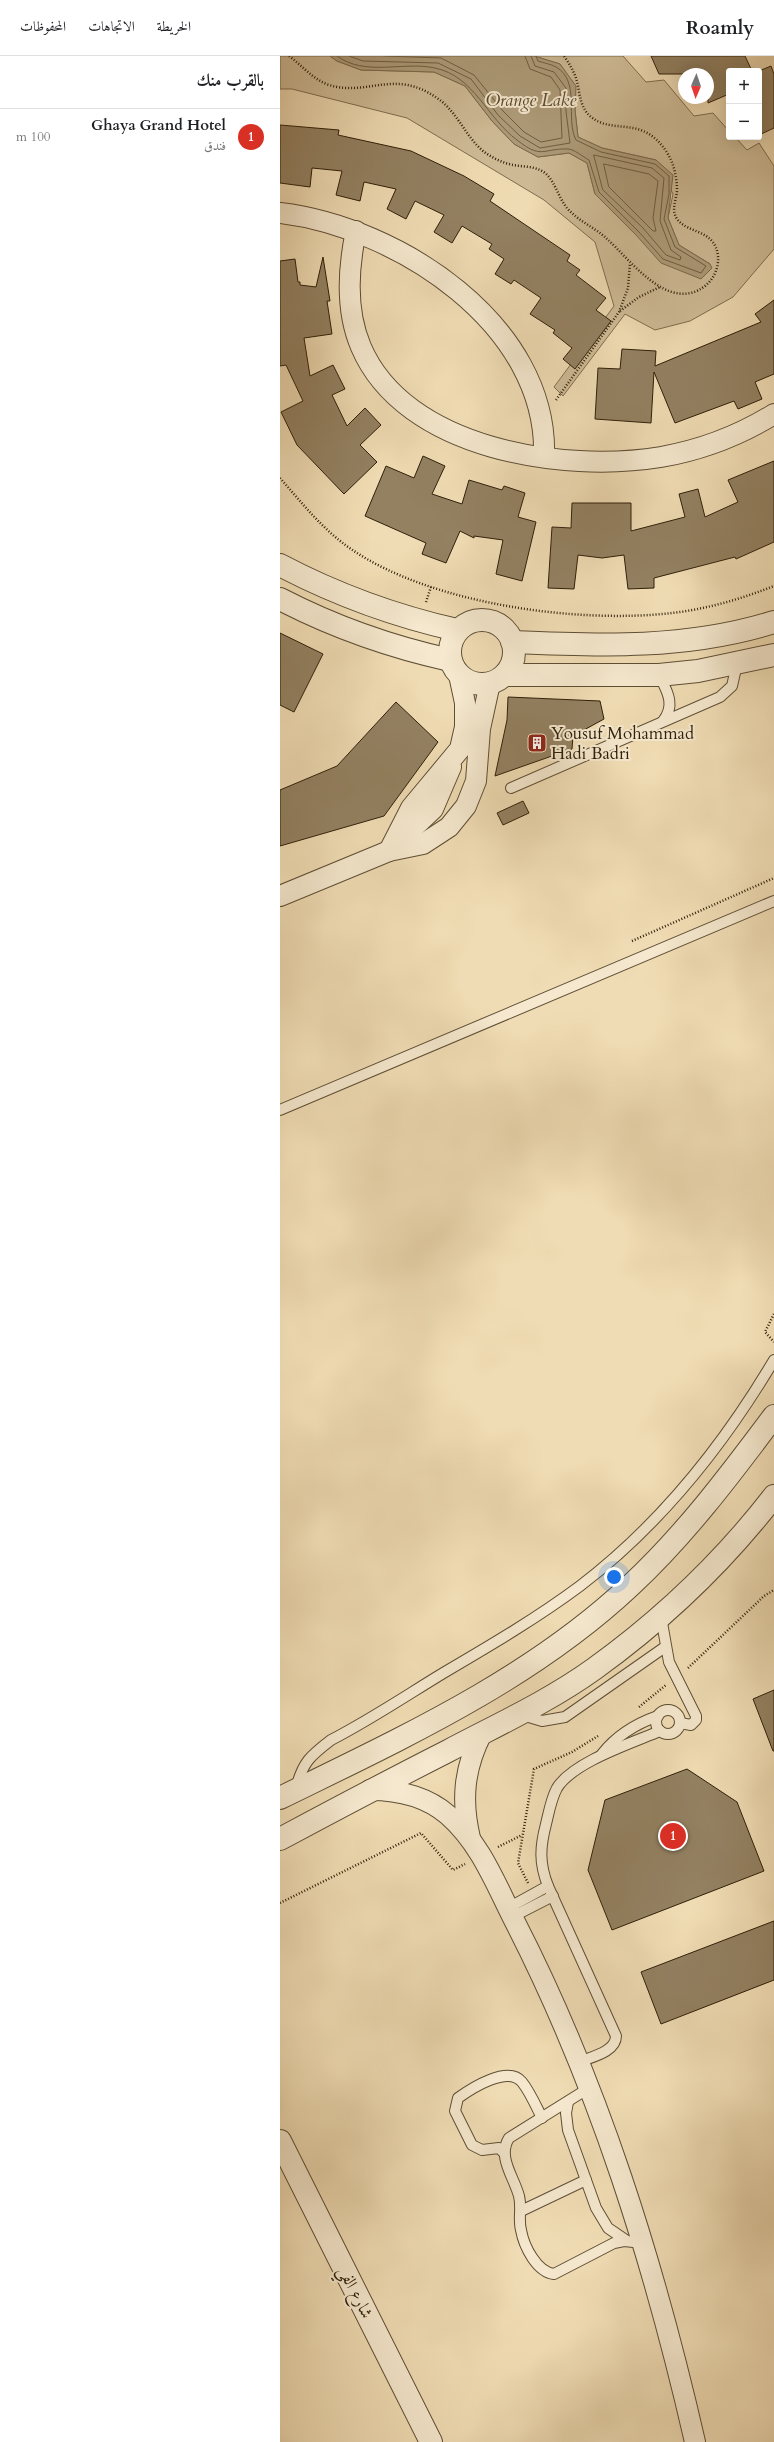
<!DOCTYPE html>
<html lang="ar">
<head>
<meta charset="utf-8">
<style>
	body { margin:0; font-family:Cardo,Amiri,serif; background:#f6f6f6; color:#202124; direction:rtl }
	.controls { position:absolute; right:12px; top:12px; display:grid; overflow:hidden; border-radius:4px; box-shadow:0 4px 16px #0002 }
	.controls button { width:36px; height:36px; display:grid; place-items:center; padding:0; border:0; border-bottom:1px solid #e0e0e0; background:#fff; color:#202124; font:20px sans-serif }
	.compass { position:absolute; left:398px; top:12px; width:36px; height:36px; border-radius:50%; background:#fff; box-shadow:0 4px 16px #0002; rotate:182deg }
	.you { position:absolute; left:334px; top:1521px; width:14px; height:14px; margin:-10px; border:3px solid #fff; border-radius:50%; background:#1a73e8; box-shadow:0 0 0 6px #1a73e833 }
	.badge { display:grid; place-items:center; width:26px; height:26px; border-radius:50%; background:#d93025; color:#fff; font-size:13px; font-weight:700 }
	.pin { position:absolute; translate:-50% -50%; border:2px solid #fff; box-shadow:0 1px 4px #0006 }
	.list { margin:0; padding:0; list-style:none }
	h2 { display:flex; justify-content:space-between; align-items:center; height:52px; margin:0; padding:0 16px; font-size:17px }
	h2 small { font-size:13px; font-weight:400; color:#757577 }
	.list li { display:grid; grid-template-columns:26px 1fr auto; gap:12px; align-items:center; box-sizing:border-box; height:56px; padding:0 16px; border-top:1px solid #e0e0e0 }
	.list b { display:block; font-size:15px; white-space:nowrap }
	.list p { margin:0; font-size:13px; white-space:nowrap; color:#757577 }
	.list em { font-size:13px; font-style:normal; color:#757577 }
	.map { position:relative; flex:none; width:494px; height:2386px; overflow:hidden; direction:ltr }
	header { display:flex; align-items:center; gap:24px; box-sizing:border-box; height:56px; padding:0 20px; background:#fff; border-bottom:1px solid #e0e0e0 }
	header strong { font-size:19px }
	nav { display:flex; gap:22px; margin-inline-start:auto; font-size:14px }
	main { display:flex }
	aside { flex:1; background:#fff }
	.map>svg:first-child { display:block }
	.green { fill:#cfbc97; stroke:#7e6e50 }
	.water { fill:#ae9c7a; stroke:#7b6a4d }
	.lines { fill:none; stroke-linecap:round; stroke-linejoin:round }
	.shore { stroke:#6e5e42; stroke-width:1 }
	.building { fill:#938162; stroke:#2e1f09 }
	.service-casing { stroke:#5e4e34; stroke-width:12 }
	.minor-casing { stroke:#5e4e34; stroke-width:22 }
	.tertiary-casing { stroke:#5e4e34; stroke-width:24 }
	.path { stroke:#2e1f09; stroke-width:2.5; stroke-dasharray:1 2; stroke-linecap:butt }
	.service { stroke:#f5e8ce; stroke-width:10 }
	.minor { stroke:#f5e8ce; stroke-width:20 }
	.tertiary { stroke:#f5e8ce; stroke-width:22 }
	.labels { text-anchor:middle; stroke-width:4; stroke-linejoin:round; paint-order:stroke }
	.poi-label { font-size:17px; fill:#2e1f09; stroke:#f5e8ce; text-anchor:start }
	.street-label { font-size:17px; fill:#2e1f09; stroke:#f5e8ce }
	.water-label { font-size:18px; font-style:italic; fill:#5b4b31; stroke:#f5e8ce }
</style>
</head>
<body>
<header>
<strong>Roamly</strong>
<nav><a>الخريطة</a><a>الاتجاهات</a><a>المحفوظات</a></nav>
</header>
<main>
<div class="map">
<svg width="494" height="2386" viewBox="0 0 494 2386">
	<rect width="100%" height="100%" fill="#f0dcb4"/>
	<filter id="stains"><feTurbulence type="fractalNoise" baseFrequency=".005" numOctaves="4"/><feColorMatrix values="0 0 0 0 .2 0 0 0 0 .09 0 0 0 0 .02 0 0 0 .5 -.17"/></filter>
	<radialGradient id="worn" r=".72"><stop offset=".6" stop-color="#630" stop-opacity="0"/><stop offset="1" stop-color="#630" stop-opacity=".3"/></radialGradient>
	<polygon class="green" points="0,0 50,0 57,5 81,14 154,16 185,30 212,65 234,88 258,101 289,97 307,107 315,138 356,179 430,208 399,189 388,162 393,138 376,104 322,92 298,81 295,54 295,30 280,8 254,0 343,0 366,26 384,24 414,60 433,57 449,75 449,81 455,81 467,94 479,87 494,110 494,193 453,241 410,265 375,274 345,258 283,340 274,331 334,250 315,186 264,144 127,62 12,33 0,33"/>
	<polygon class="water" points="50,0 254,0 280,8 296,30 295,54 298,81 322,92 376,104 393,119 388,162 399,189 430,208 432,212 421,223 381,207 356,179 315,138 307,107 289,97 258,101 234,88 212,65 185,30 154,16 81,14 57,5"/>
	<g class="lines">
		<g class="shore">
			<path d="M57 0C85 21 123 5 155 12 194 20 207 62 237 84 262 104 263 92 288 93 294 93 303 101 309 104L319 136 359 176 383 203 421 217 426 210 395 191 384 163 389 138V120L375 108 321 96 296 84C285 63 301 25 276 11 271 8 264 7 258 5L256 0"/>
			<polyline points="69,0 83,5 158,7 191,23 218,59 240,80 260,92 290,87 286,55 286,32 274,16 255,10 251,0"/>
			<polyline points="105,0 161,2 194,19 223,55 244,76 261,86 282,82 280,34 271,21 250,13 245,0"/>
			<polygon points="314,99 372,112 384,122 380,165 391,194 401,201 400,204 386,199 363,172 323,134"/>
			<polygon points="324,108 369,118 378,125 373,162 376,175 373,175 329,131"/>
		</g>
	</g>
	<g class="building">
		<polygon points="371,0 465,0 472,15 449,15 449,38 428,47 428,18 379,18"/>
		<polygon points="491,10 494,18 494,72 479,79 479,15"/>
		<polygon points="0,69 59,74 58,79 131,95 184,120 214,138 210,145 290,199 287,205 300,214 296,219 326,242 316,254 331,265 295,313 283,303 292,292 273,277 275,274 250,258 261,242 234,224 231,228 215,218 224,203 209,193 212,188 182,170 172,187 154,176 164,159 135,145 126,163 107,153 116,133 84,126 80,145 56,139 62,115 32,112 30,131 0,127"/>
		<polygon points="43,201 50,245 47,245 52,278 24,282 30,320 53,309 65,333 52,339 67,370 85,352 101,369 80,389 97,406 64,438 17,389 1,356 23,345 6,309 0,310 0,205 15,203 18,226 20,226 20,229 36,231"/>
		<polygon points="494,244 494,318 475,326 482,343 458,353 454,345 395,367 374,316 371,367 315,363 318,312 340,313 342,293 376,295 375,310 481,266 475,258"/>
		<polygon points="143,400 165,410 152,438 182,448 189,424 222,434 224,430 245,437 238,461 256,466 242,525 216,518 223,484 194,480 194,482 180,475 166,507 142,498 146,487 85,460 106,410 134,422"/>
		<polygon points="494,405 494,486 456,503 455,501 374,522 374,532 348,533 344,499 322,502 298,499 294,533 268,532 272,471 291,472 292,447 351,447 351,475 405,461 399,438 418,433 425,461 458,446 448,424"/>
		<polygon points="0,577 43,598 14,656 0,649"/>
		<polygon points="228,641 320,645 324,663 293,680 292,693 215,720 227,664"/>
		<polygon points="116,646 158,686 104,760 0,790 0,734 57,710"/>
		<polygon points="243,745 249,757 223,769 217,757"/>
		<polygon points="494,1634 494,1695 493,1695 473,1643"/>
		<polygon points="407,1713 457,1746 484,1815 332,1874 308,1814 325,1744"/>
		<polygon points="494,1865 494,1924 381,1968 361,1916"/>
	</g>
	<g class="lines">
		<g class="service-casing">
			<g id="service">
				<path d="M379 619C387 635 396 649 383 665"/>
				<polyline points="231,732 440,641 452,630 457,608"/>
				<polyline points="0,1054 494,845"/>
				<polyline points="381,1561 389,1606 416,1660 416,1664 411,1669 400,1667"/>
				<circle cx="388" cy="1666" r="12"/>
				<polyline points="242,1659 262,1665 285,1661 385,1591"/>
				<path d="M322 1698C337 1679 355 1668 378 1660"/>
				<path d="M16 1732C23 1706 30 1700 51 1684 90 1664 127 1639 165 1616 211 1589 257 1562 300 1530 380 1469 443 1390 494 1304"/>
				<polyline points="228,1852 268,1830"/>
				<polyline points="232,1861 273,1840"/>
				<path d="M299 2006C311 2001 336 1996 336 1980L268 1830C259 1807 260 1791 266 1768 269 1756 271 1743 277 1732 293 1706 352 1687 380 1675"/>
				<path d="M309 2032 229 2082C217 2101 234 2121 239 2140 242 2152 238 2163 241 2174 244 2191 257 2216 274 2218L334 2187 344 2185 363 2187"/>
				<polyline points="288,2046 286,2057 288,2074 316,2152 328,2172 347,2185"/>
				<path d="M224 2097 219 2092 202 2094 192 2089 175 2055 178 2042C192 2032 228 2009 242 2026 250 2036 256 2050 262 2062"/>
				<polyline points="241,2155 306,2124"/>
			</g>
		</g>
		<g class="minor-casing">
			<g id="minor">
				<path d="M0 157C118 171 269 269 264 401"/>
				<path d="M76 175C68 213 65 254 81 291 125 394 284 417 381 401 421 394 460 379 494 358"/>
				<polyline points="115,789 153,753 171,711"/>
				<polyline points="109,795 131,752 180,693 185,671 185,647 179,619"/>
				<polyline points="0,840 109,795 143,788 169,771 186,750 196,725 200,673 210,627"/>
				<path d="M90 1734C118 1734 146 1740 168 1759 201 1788 216 1829 235 1866 319 2030 374 2207 415 2386"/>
				<path d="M190 1782C181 1744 184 1712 202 1677"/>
			</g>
		</g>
		<g class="tertiary-casing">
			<g id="tertiary">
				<path d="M0 509C57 539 115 560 177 574"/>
				<path d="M0 543C54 571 111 591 170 604"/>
				<circle cx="202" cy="596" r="32"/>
				<path d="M232 586C321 590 408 593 494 566"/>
				<polyline points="225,619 379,619 418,615 494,599"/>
				<path d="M0 1742C122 1682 250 1624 350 1530 404 1480 450 1419 494 1360"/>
				<path d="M0 1783C56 1753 111 1724 168 1695 217 1669 268 1646 314 1613 382 1564 443 1506 494 1440"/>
				<polyline points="0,2085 151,2386"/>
			</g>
		</g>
		<g class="path">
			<path d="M9 0C23 10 32 23 49 29 88 41 114 12 157 42 177 55 185 80 203 95 212 102 223 107 233 109 244 111 256 110 265 117 275 125 278 141 287 152 298 165 314 171 326 182 350 203 388 258 425 230 434 223 439 211 438 200 435 173 408 178 397 163 391 154 396 145 397 135 397 121 394 107 386 95 361 58 333 80 310 60 299 50 300 35 296 22 293 14 289 7 284 0"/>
			<polyline points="340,255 359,241 380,231"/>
			<polyline points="276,344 339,256 348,232 350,207"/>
			<path d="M0 422C22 447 43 474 71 493 151 548 297 568 392 557 427 553 461 543 494 530"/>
			<polyline points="146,546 151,531"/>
			<polyline points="352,885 494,822"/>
			<polyline points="494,1258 485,1276 494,1286"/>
			<polyline points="408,1612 484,1540 494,1534"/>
			<polyline points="359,1651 386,1629"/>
			<polyline points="218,1791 242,1779"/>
			<polyline points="248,1827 238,1807 254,1713 292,1696 318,1680"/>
			<polyline points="0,1847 141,1777 173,1814 185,1808"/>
		</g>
		<use href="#service" class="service"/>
		<use href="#minor" class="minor"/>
		<use href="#tertiary" class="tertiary"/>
	</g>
	<defs>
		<g id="building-square" transform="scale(1)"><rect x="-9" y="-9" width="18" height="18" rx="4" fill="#8f2418" stroke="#f5e8ce"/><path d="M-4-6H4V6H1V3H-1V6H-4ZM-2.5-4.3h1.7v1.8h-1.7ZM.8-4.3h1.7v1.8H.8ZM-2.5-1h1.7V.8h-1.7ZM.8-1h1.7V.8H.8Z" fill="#fff"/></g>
	</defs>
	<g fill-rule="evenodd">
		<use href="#building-square" x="257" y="687"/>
	</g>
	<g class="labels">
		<g class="poi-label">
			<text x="271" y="683">Yousuf Mohammad<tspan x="271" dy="20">Hadi Badri</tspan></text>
		</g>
		<g class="street-label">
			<text transform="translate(76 2236) rotate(63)" y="6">شارع الفي</text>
		</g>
		<g class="water-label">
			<text x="251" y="50">Orange Lake</text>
		</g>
	</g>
	<rect width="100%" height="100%" filter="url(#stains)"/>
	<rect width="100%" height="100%" fill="url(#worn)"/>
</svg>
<div class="controls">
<button>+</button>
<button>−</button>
</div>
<svg class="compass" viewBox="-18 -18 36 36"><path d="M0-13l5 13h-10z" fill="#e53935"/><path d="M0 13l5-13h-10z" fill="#757577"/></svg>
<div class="you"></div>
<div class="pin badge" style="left:393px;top:1780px">1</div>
</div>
<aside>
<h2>بالقرب منك<small></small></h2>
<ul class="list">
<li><span class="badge">1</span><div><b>Ghaya Grand Hotel</b><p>فندق</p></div><em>100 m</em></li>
</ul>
</aside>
</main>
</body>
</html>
